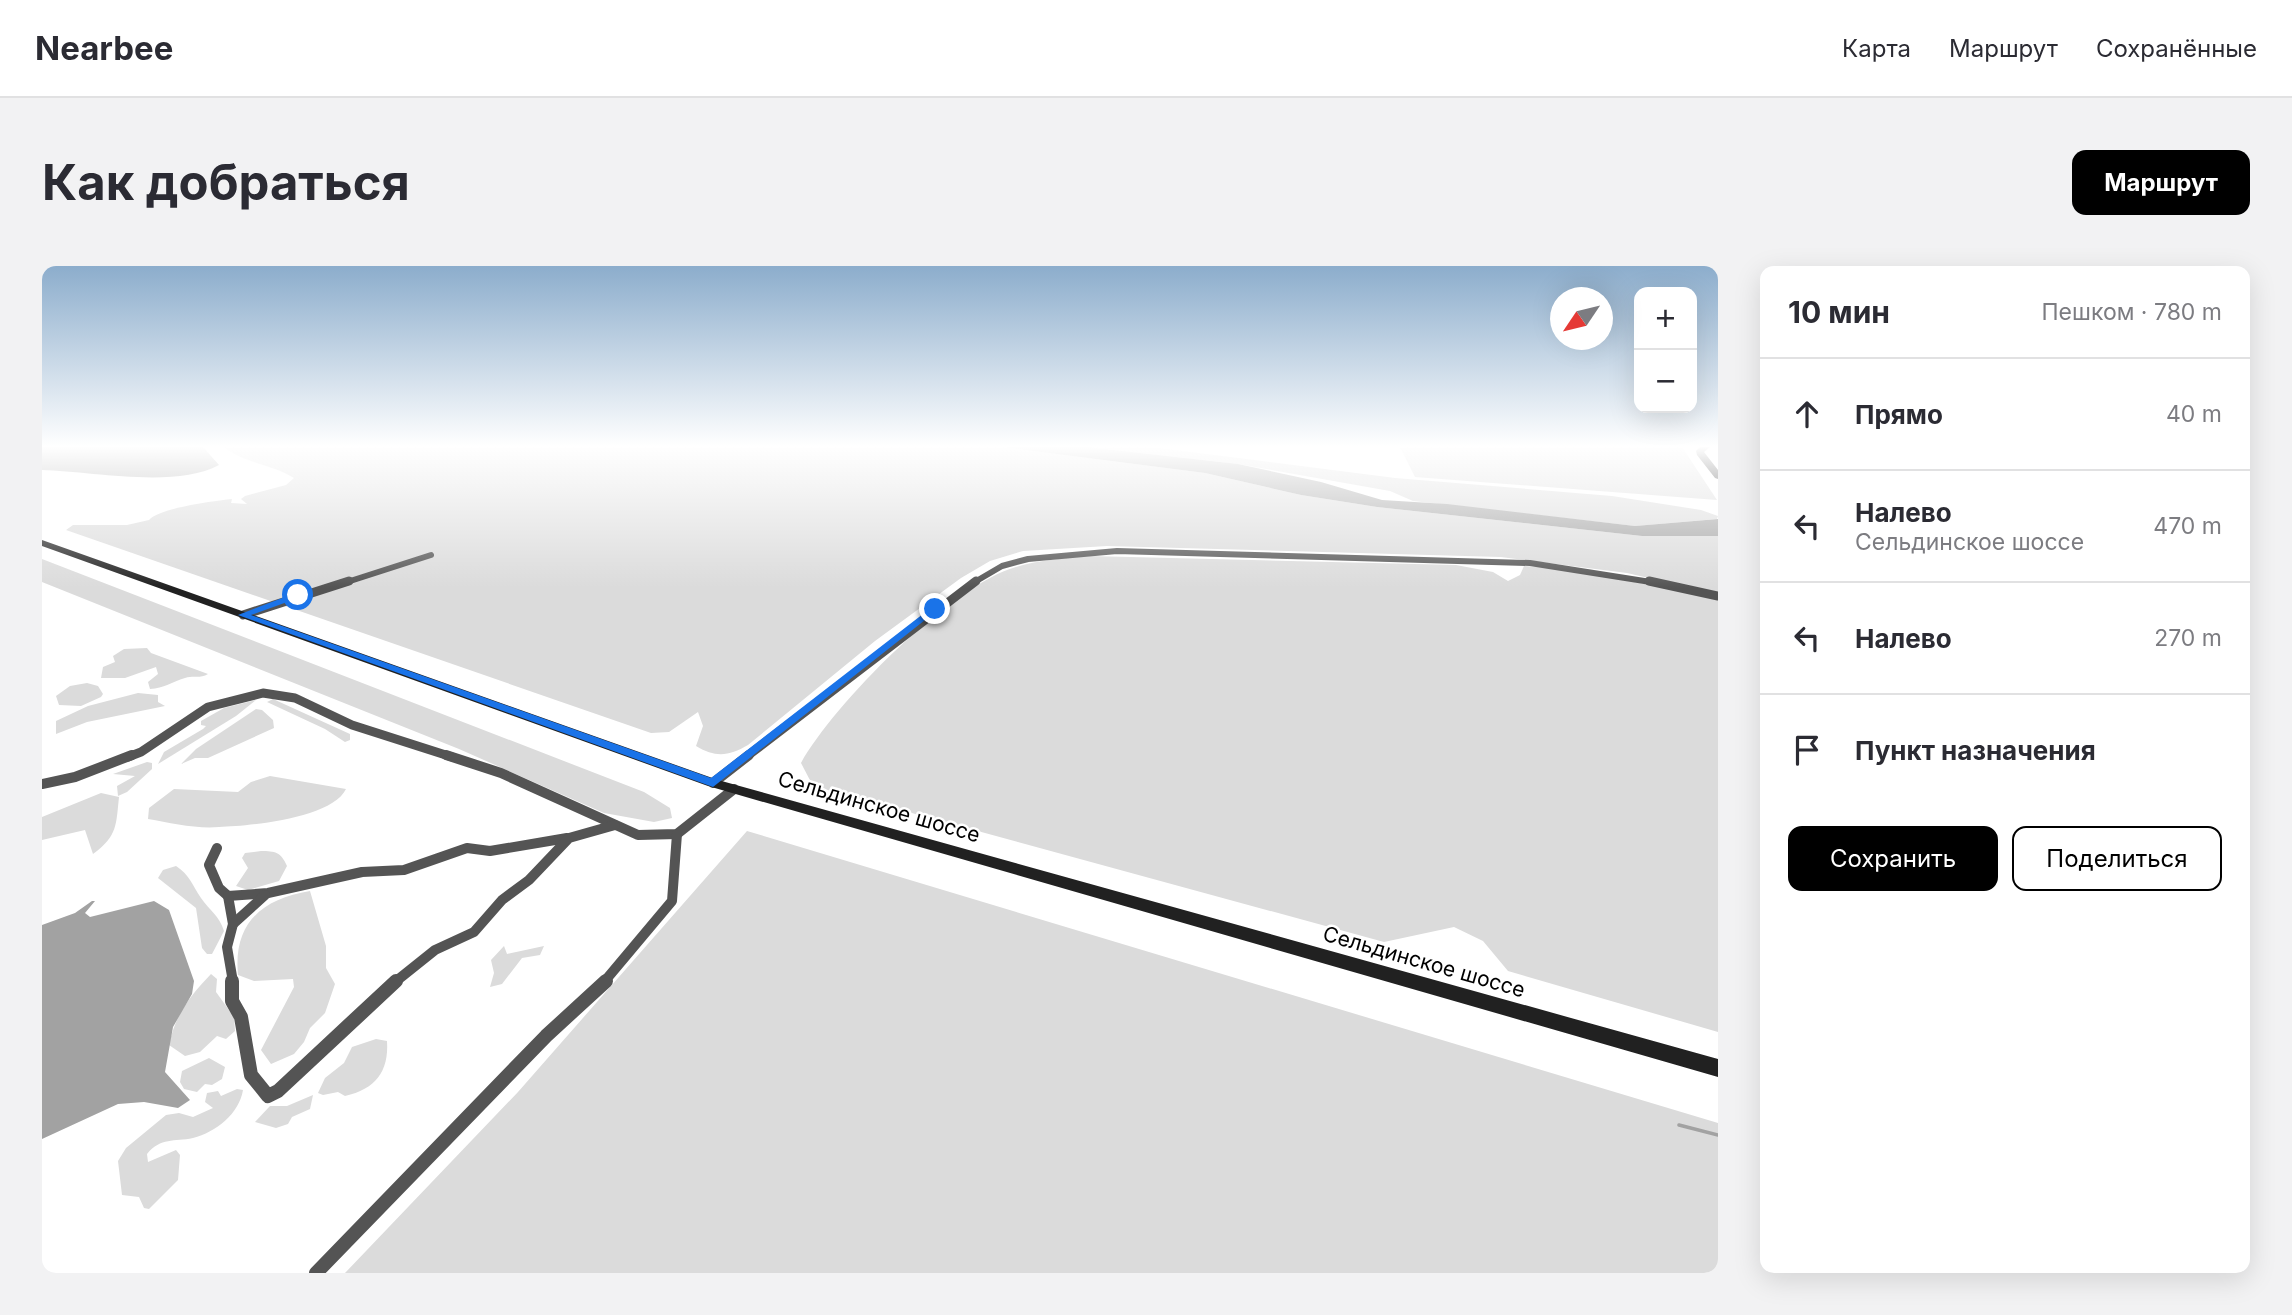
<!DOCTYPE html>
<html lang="ru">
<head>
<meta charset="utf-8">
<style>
	body { margin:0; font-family:Inter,sans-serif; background:#f2f2f3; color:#2b2b33 }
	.controls { position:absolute; right:21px; top:21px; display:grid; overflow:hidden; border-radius:14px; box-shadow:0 7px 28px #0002 }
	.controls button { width:63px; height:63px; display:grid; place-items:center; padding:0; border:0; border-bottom:2px solid #e1e1e2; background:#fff; color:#2b2b33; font:35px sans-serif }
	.compass { position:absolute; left:1508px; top:21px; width:63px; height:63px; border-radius:50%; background:#fff; box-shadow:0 7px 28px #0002; rotate:235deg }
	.stop { position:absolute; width:21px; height:21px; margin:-16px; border:5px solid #1a73e8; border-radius:50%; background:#fff }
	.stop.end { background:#1a73e8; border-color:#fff; box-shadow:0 2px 7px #0008 }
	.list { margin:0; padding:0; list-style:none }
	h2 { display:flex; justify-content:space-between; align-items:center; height:91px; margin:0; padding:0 28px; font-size:30px }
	h2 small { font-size:23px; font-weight:400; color:#7c7c81 }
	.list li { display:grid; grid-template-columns:46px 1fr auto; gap:21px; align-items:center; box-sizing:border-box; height:112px; padding:0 28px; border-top:2px solid #e1e1e2 }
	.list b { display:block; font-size:26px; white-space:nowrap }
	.list p { margin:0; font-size:23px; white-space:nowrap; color:#7c7c81 }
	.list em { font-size:23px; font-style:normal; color:#7c7c81 }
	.actions { display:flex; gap:14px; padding:21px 28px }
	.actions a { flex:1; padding:16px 0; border:2px solid #000; border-radius:14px; text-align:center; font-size:24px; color:#000 }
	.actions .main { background:#000; color:#fff }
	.icon { flex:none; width:38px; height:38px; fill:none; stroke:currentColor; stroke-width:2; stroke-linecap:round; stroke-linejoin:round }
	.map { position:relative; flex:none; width:1676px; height:1007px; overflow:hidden; border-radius:14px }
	header { display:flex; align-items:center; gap:42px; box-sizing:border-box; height:98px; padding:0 35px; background:#fff; border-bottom:2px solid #e1e1e2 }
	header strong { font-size:33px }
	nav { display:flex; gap:38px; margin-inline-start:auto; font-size:24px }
	.intro { display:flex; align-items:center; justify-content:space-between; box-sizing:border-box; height:168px; padding:0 42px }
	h1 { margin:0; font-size:49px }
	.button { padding:18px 32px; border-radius:14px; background:#000; color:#fff; font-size:24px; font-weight:700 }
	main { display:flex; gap:42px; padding:0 42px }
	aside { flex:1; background:#fff; border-radius:14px; box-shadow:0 7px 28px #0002 }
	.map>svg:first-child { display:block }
	.green { fill:#dbdbdb }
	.water { fill:#a2a2a2 }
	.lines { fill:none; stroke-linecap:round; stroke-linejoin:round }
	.stream { stroke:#a2a2a2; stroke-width:3.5 }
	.minor-far3 { stroke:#545454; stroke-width:6 }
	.minor-far2 { stroke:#545454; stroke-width:9 }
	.minor-far1 { stroke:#545454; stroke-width:10 }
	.minor { stroke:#545454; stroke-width:14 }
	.secondary { fill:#212121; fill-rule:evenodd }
	.route { fill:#1a73e8 }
	.labels { text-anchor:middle; stroke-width:5; stroke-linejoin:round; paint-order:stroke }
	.street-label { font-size:21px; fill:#000; stroke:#fff }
</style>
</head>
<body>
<header>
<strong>Nearbee</strong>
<nav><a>Карта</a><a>Маршрут</a><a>Сохранённые</a></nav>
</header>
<div class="intro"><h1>Как добраться</h1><a class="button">Маршрут</a></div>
<main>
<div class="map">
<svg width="1676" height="1007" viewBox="0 0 1676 1007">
	<rect width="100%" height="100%" fill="#fff"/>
	<g class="green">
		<path d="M182 181H961L1163 207 1259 229 1335 241 1600 270H1676V328L1585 307 1459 291 1065 280 981 285 948 295 919 312 833 375 706 479C687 490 674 492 654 480L661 460 656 446 627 466 609 467 24 264 31 259H85L107 254C117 242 172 235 190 233L189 237 205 238 199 233 203 230 244 219 252 212C229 198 204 198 182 181Z"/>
		<polygon points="1045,181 1109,181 1353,212 1570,230 1659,244 1676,250 1675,253 1593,260 1371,235 1348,225 1196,198"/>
		<polygon points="1358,181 1640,181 1675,234 1373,211"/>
		<path d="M1048 290 1414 299 1451 306 1466 315 1478 309 1482 300 1525 303 1676 332V766L1466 705 1441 675 1412 661 1342 676 771 520 759 497C792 438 909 319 974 301 997 294 1024 292 1048 290Z"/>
		<polygon points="0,293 602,526 628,542 630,552 612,556 562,547 417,483 0,316"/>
		<path d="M105 382 109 387 166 408C158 413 152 409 143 412 130 416 122 422 108 423L106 416 116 408 114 401 83 412H59L61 401 73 396 71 390 82 383Z"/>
		<polygon points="45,417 56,420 61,428 59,431 39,440 17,439 14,430 28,420"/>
		<polygon points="96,427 116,429 116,436 123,440 45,456 14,468 14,455 46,440"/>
		<polygon points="231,433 308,468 308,474 303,476 283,463 225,436"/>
		<polygon points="214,434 194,450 116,498 122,486 161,463 164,460 159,459 159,455 182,442"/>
		<polygon points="214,443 220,444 231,454 232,462 166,492 153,492 139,498 154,483"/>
		<polygon points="105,496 110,497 110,503 85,526 76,530 75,520 93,510 71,508"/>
		<path d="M228 510 304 523C290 552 209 560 177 561 154 563 129 557 106 553L107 542 132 523 196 526 209 516Z"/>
		<path d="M59 527 77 531C74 558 76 570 51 588L43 564 0 574V551Z"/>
		<polygon points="705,565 1676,857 1676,1007 303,1007 476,826"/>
		<path d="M219 585C233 585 239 586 245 600L237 615 206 624 194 620 206 602 200 592 203 587Z"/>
		<path d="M134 600C148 609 150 619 159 632 168 645 177 649 182 665L170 688H165L160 682 154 642 116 612 121 604Z"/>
		<path d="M268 625 284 680V702L293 718 283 747 268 762 262 776 252 788 229 798 219 784 252 721 251 713 212 715 196 709C191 657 220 633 268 625Z"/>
		<polygon points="462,680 465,688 502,680 498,689 480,692 460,718 448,721 452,707 449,694"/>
		<path d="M169 708 175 713 174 726 192 751 193 765 184 773 175 770 158 786 143 790 127 779C133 749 148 730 169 708Z"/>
		<path d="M334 773 345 775C347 806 333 823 303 830L296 826 281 829 276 827 283 812 302 797 310 781Z"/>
		<polygon points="167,792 183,801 180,813 170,819 163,818 155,826 142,823 138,816 140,805"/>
		<path d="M195 823 201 824C197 848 174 866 151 872 132 876 119 871 105 888L106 896 134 884 138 889 136 914 107 943 102 942 97 931 80 929 76 895 84 882 124 849 137 847 151 851 171 842 163 836 165 827 176 825 179 830Z"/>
		<polygon points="271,829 268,843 250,851 246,858 234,862 213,856 228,840 245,840"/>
	</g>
	<g class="water">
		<path d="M0 181H161L177 199C133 223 48 205 0 204Z"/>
		<polygon points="961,181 1045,181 1196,198 1279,216 1340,234 1405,238 1593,260 1676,253 1676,270 1600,270 1335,241 1259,229 1163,207"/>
		<polygon points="50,635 53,635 43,647 48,651 112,635 127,644 152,715 150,728 131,761 123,806 148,834 136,842 102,836 76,838 0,873 0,659 33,647"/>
	</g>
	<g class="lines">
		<polyline class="stream" points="1637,859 1676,869"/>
		<g class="minor-far3">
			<polyline points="302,317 389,289"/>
			<polyline points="931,317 960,300 986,293 1075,285 1488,297 1615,317"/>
		</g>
		<g class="minor-far2">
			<polyline points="1607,315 1676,330"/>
			<polyline points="201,349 307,315"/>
			<polyline points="86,491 99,486 166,441 221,427 253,432 310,459 410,491"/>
			<polyline points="704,491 934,315"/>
		</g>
		<g class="minor-far1">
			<polyline points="404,489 459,507 596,569 635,568 692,523"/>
			<polyline points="671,517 707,489"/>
			<polyline points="0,518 33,511 90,489"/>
			<polyline points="175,582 167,599 177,622 186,630 226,627 320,606 362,604 425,582 448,585 525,572"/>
			<polyline points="186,630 191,658 185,681 191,716"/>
			<polyline points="191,658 223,629"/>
			<polyline points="353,716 393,684 432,666 460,634 487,614 527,572 573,559"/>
			<polyline points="562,716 630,635 635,568"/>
		</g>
		<g class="minor">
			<polyline points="190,715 190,735 199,751 209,809 226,830 236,825 354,715"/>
			<polyline points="274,1007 504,770 564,715"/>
		</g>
		<g class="secondary">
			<polygon points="1658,181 1668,181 1662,186 1676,204 1676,213 1673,212 1655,189 1654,185"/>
			<polygon points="0,274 676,514 1676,793 1676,811 666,520 0,280"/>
		</g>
	</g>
	<linearGradient id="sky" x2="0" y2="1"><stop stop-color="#8cadcc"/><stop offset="0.56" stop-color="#fff"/><stop offset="1" stop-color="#fff" stop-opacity="0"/></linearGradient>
	<rect width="1676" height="322" fill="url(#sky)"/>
	<polygon class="route" points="256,326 259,331 209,349 669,512 890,341 897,343 671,521 196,349"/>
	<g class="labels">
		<g class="street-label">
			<text transform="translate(837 541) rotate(16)" y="7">Сельдинское шоссе</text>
			<text transform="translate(1382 696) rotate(16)" y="7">Сельдинское шоссе</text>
		</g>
	</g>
</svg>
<div class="controls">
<button>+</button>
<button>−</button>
</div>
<svg class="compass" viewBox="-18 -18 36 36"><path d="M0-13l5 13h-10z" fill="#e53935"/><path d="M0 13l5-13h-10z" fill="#7c7c81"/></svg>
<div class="stop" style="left:256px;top:329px"></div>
<div class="stop end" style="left:893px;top:343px"></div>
</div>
<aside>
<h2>10 мин<small>Пешком · 780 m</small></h2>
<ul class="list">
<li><svg class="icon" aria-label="ahead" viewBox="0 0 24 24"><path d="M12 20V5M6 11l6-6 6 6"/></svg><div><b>Прямо</b></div><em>40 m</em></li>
<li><svg class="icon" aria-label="left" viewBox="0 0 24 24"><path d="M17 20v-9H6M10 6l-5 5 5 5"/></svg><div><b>Налево</b><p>Сельдинское шоссе</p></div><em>470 m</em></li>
<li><svg class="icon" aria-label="left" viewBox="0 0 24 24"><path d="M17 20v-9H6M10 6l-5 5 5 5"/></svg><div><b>Налево</b></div><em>270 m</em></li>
<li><svg class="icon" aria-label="arrive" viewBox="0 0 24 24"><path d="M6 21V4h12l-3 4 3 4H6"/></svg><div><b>Пункт назначения</b></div></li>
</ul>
<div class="actions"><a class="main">Сохранить</a><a>Поделиться</a></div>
</aside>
</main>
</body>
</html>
